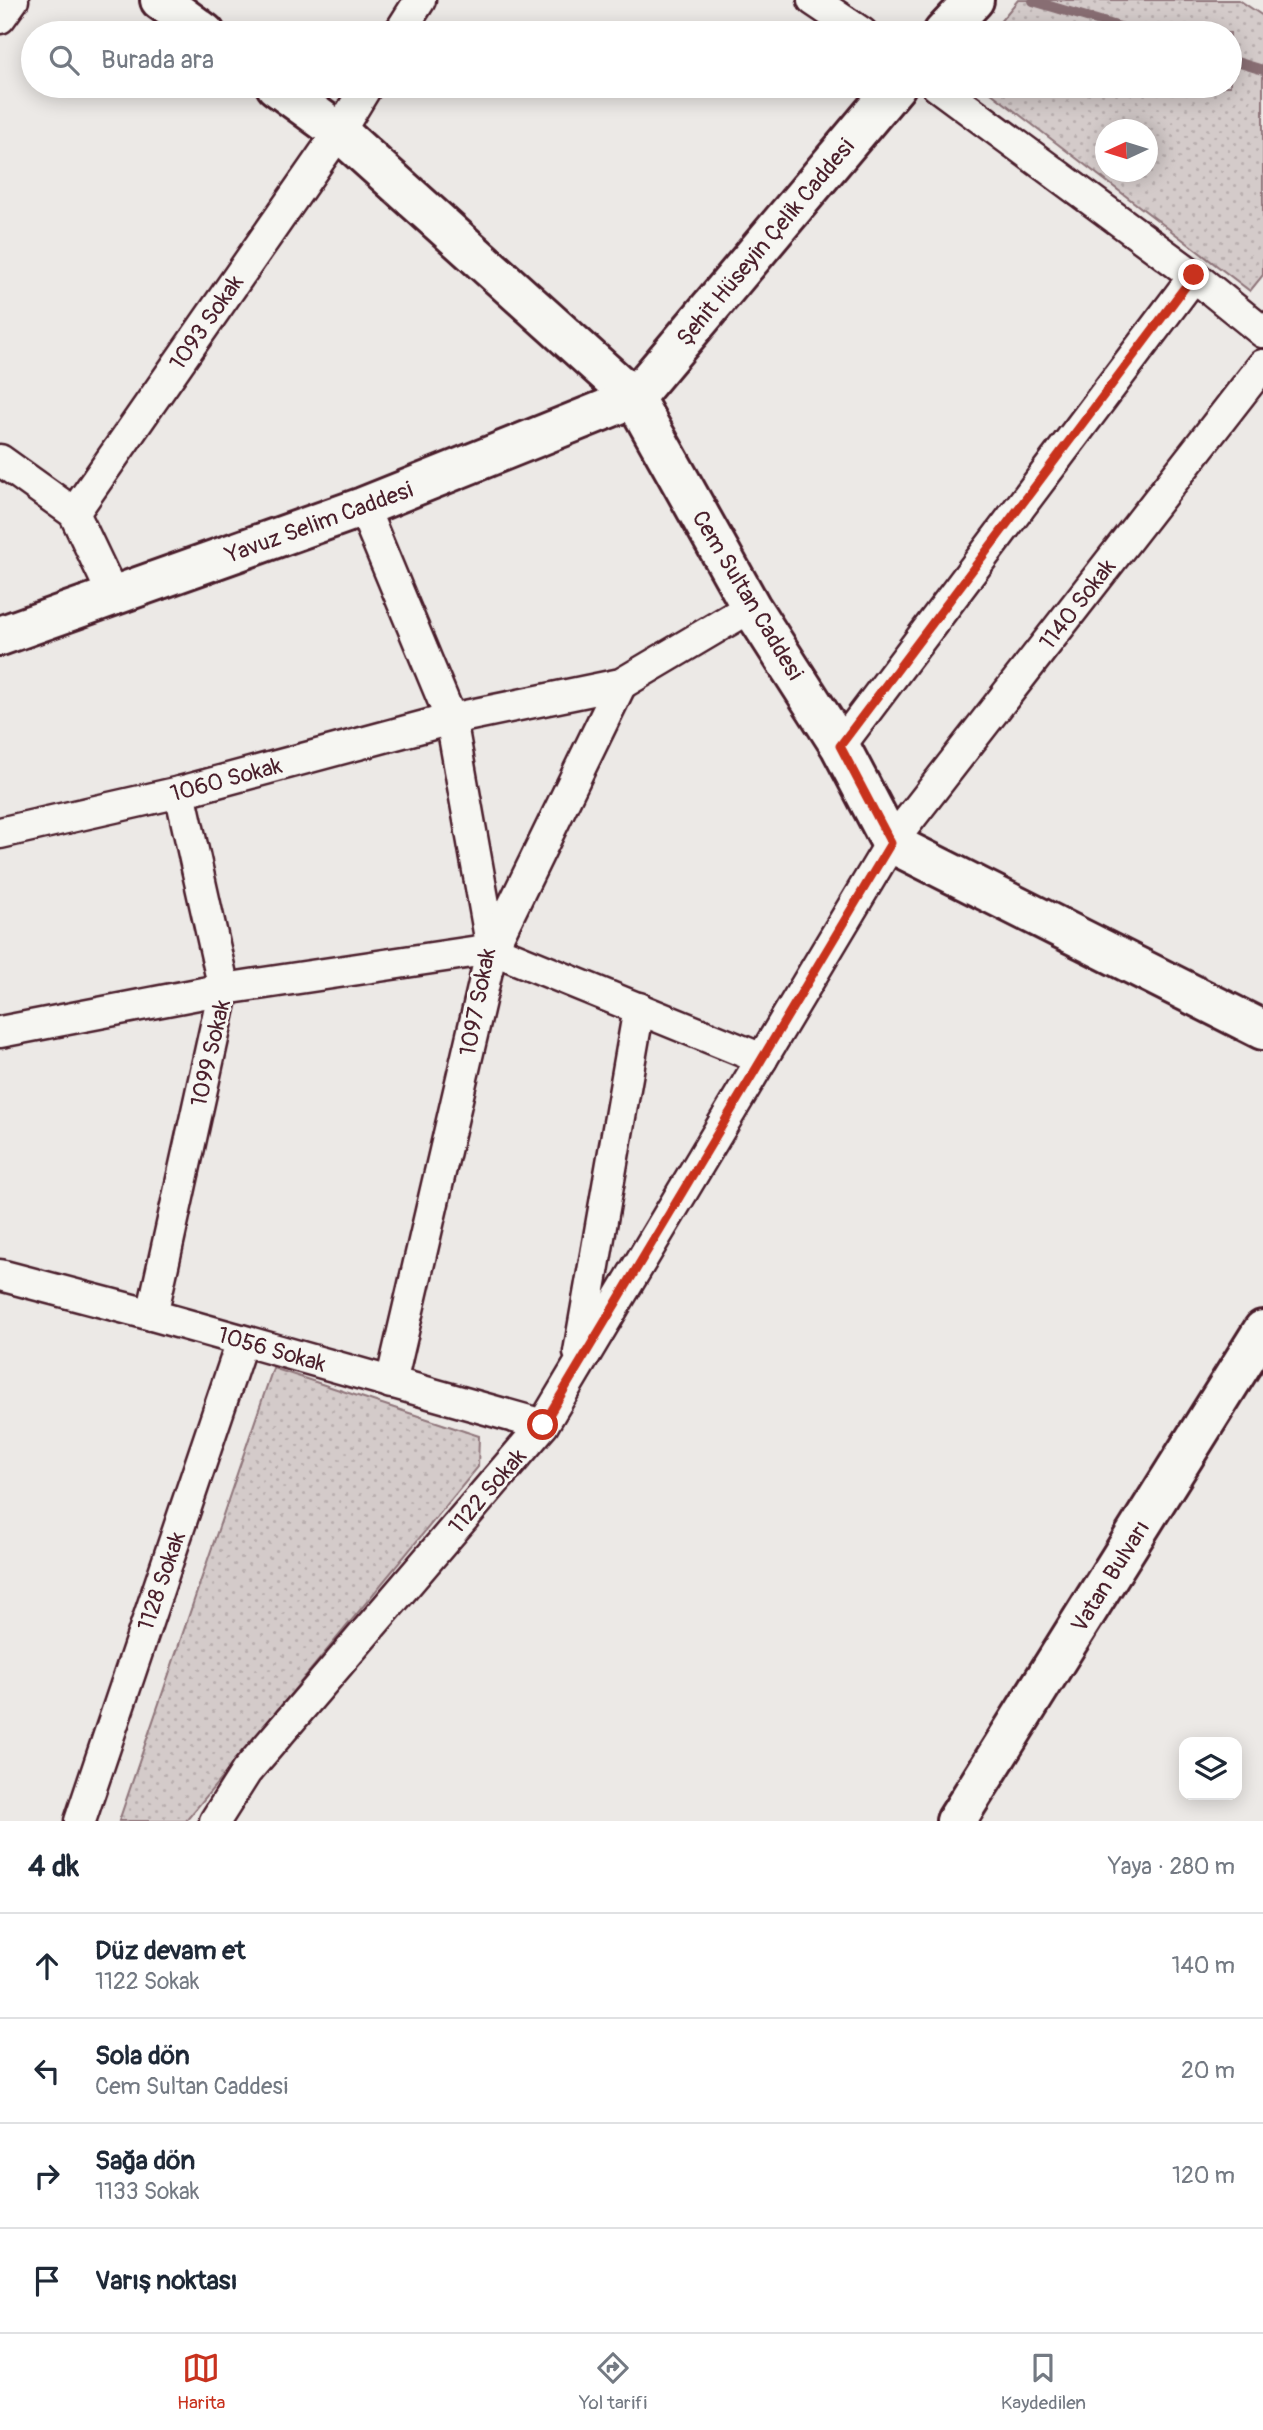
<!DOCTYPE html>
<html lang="tr">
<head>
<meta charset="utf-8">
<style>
	body { margin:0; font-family:Pangolin,sans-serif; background:#f2f2f3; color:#1f2937 }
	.controls { position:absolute; right:21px; bottom:21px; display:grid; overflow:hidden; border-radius:14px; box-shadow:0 4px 18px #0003 }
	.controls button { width:63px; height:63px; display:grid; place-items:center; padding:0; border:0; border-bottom:2px solid #e0e1e3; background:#fff; color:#1f2937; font:35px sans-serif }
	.compass { position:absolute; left:1095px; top:119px; width:63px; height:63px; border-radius:50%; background:#fff; box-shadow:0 4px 18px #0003; rotate:266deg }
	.stop { position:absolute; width:21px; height:21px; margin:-16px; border:5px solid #c8321e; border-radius:50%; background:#fff }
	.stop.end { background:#c8321e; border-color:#fff; box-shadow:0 2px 7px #0008 }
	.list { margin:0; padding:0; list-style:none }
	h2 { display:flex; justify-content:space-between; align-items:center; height:91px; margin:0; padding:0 28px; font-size:30px }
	h2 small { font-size:23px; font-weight:400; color:#747a83 }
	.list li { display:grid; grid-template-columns:46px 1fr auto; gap:21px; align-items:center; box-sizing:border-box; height:105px; padding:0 28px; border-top:2px solid #e0e1e3 }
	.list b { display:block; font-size:26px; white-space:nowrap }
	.list p { margin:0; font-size:23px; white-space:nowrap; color:#747a83 }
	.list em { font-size:23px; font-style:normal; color:#747a83 }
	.icon { flex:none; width:38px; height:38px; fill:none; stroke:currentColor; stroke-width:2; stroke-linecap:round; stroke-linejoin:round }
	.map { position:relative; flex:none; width:1263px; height:1821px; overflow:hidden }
	.search { position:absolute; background:#fff; box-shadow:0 4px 18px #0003; left:21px; right:21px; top:21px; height:77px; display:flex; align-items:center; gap:18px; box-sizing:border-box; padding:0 24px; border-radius:38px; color:#747a83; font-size:26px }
	.sheet { height:511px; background:#fff }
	nav { display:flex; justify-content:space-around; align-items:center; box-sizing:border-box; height:98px; border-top:2px solid #e0e1e3; background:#fff; font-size:19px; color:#747a83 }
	nav a { display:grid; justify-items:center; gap:4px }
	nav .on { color:#c8321e }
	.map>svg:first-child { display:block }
	.park { fill:url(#park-dots); stroke:#8f757a; stroke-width:2; fill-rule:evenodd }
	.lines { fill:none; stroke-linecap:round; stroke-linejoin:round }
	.stream { stroke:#886e73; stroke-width:10 }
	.street-casing { stroke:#4a1f2b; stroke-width:35 }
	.secondary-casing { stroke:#4a1f2b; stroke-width:44 }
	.street { stroke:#f6f6f2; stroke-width:30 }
	.secondary { stroke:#f6f6f2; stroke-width:38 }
	.route { stroke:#c8321e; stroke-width:9 }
	.labels { text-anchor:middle; stroke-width:6; stroke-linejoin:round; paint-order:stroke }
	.street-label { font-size:23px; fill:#4a1f2b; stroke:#f6f6f2 }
</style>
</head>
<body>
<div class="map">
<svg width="1263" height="1821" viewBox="0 0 1263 1821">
	<defs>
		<pattern id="park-dots" width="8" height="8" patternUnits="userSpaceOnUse" patternTransform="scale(1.75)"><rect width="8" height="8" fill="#d4cbca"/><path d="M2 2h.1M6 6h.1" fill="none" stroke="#b8aeae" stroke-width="1.8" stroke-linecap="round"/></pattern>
	</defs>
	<rect width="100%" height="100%" fill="#ece9e6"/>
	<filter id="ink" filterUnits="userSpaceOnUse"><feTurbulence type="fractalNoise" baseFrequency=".0143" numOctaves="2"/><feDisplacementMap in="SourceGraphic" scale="14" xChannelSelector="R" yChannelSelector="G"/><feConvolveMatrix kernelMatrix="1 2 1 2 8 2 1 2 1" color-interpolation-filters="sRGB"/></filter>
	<g filter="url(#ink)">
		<g class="park">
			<path d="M1018 0H1239L1263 16V275L1250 291 982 86H1230V33H976V24L994 29ZM1106 130H1148V172H1106Z"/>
			<polygon points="273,1368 479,1436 478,1467 186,1821 119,1821"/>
		</g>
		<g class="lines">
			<g class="stream">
				<polyline points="1033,1 1140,33"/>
				<polyline points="1230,60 1263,70"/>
			</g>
			<g class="street-casing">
				<g id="street">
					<polyline points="813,0 862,33"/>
					<polyline points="0,18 13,0"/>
					<polyline points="399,33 420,0"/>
					<polyline points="937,86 1194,276 1263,332"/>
					<polyline points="0,460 74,513 114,597"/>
					<polyline points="363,507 451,719 492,949 391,1383"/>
					<polyline points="74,513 339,132 367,86"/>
					<polyline points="840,746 1194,276"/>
					<polyline points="0,833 180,792 451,719 621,684 751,607"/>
					<polyline points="492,949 621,684"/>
					<polyline points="0,1032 224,989 492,949 762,1059"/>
					<polyline points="0,1275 152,1315 543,1425"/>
					<polyline points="152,1315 224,989 180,792"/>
					<polyline points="579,1352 639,1008"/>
					<polyline points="80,1821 242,1341"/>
					<polyline points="215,1821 246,1772 543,1425 891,843 1263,365"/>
				</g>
			</g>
			<g class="secondary-casing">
				<g id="secondary">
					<polyline points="160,0 205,33"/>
					<polyline points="943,33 974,0"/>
					<polyline points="276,86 339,132 634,398 751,607 840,746 891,843 1263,1030"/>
					<polyline points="0,636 363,507 634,398 896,86"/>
					<polyline points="956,1821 1263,1330"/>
				</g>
			</g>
			<use href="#street" class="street"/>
			<use href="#secondary" class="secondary"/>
		</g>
	</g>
	<g class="lines" filter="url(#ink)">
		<polyline class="route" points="543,1425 891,843 840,746 1194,275"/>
	</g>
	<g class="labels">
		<g class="street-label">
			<text transform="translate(765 242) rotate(-50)" y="8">Şehit Hüseyin Çelik Caddesi</text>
			<text transform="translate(206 322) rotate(-55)" y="8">1093 Sokak</text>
			<text transform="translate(319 522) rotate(-20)" y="8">Yavuz Selim Caddesi</text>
			<text transform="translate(748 595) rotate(59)" y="8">Cem Sultan Caddesi</text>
			<text transform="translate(1077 604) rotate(-52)" y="8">1140 Sokak</text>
			<text transform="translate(226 779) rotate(-15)" y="8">1060 Sokak</text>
			<text transform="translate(477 1002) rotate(-79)" y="8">1097 Sokak</text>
			<text transform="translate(210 1053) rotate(-77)" y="8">1099 Sokak</text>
			<text transform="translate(272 1349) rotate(16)" y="8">1056 Sokak</text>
			<text transform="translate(487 1491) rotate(-49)" y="8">1122 Sokak</text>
			<text transform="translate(1110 1576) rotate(-58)" y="8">Vatan Bulvarı</text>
			<text transform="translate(161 1581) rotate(-71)" y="8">1128 Sokak</text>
		</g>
	</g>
</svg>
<div class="controls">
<button><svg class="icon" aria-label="layers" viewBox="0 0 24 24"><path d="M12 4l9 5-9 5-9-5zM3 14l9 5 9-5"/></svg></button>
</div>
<svg class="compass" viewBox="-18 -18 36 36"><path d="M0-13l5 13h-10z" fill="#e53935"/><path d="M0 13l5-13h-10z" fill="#747a83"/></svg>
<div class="stop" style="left:543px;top:1425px"></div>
<div class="stop end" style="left:1194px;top:275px"></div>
<div class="search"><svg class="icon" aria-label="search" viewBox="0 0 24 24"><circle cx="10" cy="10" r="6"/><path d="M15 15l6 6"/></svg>Burada ara</div>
</div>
<section class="sheet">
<h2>4 dk<small>Yaya · 280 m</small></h2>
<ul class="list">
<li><svg class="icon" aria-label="ahead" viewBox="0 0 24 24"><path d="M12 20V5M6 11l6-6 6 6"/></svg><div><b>Düz devam et</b><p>1122 Sokak</p></div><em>140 m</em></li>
<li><svg class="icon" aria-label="left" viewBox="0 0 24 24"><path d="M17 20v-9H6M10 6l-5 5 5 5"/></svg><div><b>Sola dön</b><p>Cem Sultan Caddesi</p></div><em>20 m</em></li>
<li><svg class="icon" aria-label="right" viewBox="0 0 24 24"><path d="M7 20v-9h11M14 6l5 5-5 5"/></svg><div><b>Sağa dön</b><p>1133 Sokak</p></div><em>120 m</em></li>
<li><svg class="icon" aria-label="arrive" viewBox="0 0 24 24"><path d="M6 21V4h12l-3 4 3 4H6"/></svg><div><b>Varış noktası</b></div></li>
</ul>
</section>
<nav>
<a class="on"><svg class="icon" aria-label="map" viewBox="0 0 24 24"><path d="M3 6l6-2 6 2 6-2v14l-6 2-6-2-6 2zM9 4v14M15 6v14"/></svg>Harita</a>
<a><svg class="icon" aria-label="directions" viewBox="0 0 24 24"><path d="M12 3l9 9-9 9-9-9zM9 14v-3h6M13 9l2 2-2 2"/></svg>Yol tarifi</a>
<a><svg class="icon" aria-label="saved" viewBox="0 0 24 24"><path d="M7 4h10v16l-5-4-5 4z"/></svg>Kaydedilen</a>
</nav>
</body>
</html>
